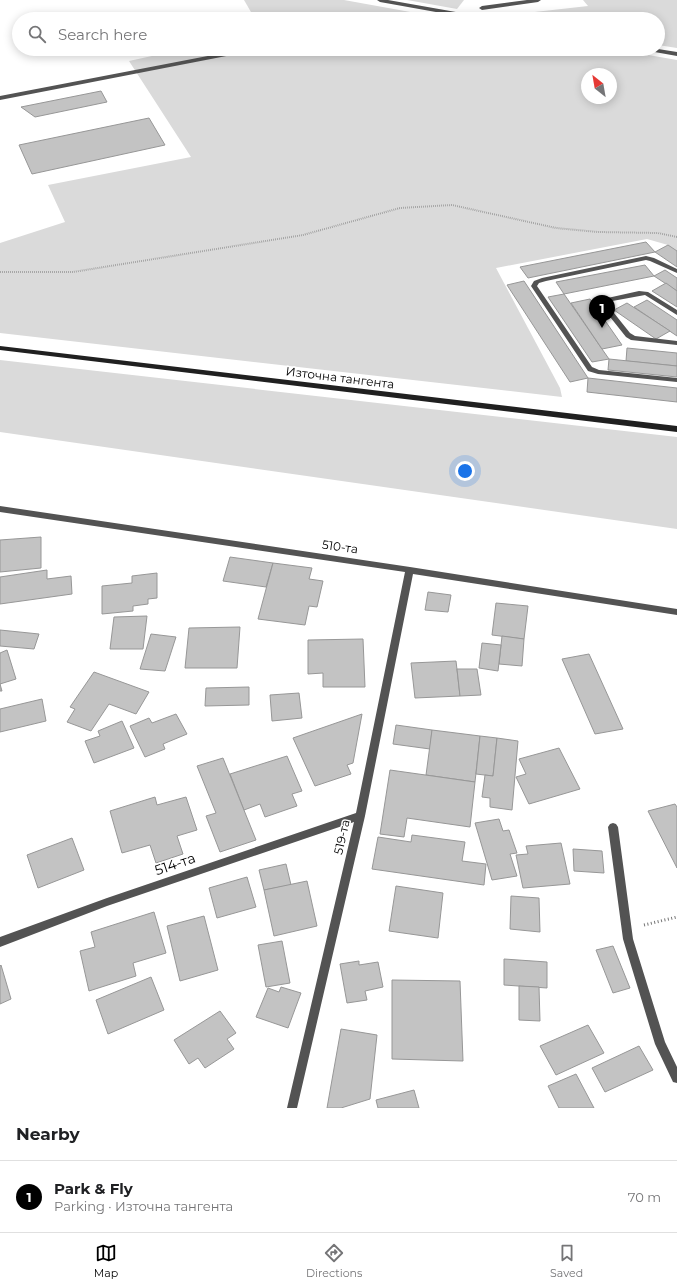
<!DOCTYPE html>
<html lang="en">
<head>
<meta charset="utf-8">
<style>
	body { margin:0; font-family:Montserrat,sans-serif; background:#f2f2f2; color:#202124 }
	.compass { position:absolute; left:581px; top:68px; width:36px; height:36px; border-radius:50%; background:#fff; box-shadow:0 2px 10px #0003; rotate:329deg }
	.you { position:absolute; left:465px; top:471px; width:14px; height:14px; margin:-10px; border:3px solid #fff; border-radius:50%; background:#1a73e8; box-shadow:0 0 0 6px #1a73e833 }
	.badge { display:grid; place-items:center; width:26px; height:26px; border-radius:50%; background:#000; color:#fff; font-size:13px; font-weight:700 }
	.pin { position:absolute; translate:-50% -33px; filter:drop-shadow(0 1px 2px #0008) }
	.pin::after { content:''; position:absolute; top:21px; width:14px; height:12px; background:inherit; clip-path:polygon(0 0,100% 0,50% 100%) }
	.list { margin:0; padding:0; list-style:none }
	h2 { display:flex; justify-content:space-between; align-items:center; height:52px; margin:0; padding:0 16px; font-size:17px }
	h2 small { font-size:13px; font-weight:400; color:#757577 }
	.list li { display:grid; grid-template-columns:26px 1fr auto; gap:12px; align-items:center; box-sizing:border-box; height:72px; padding:0 16px; border-top:1px solid #e0e0e0 }
	.list b { display:block; font-size:15px; white-space:nowrap }
	.list p { margin:0; font-size:13px; white-space:nowrap; color:#757577 }
	.list em { font-size:13px; font-style:normal; color:#757577 }
	.icon { flex:none; width:22px; height:22px; fill:none; stroke:currentColor; stroke-width:2; stroke-linecap:round; stroke-linejoin:round }
	.map { position:relative; flex:none; width:677px; height:1108px; overflow:hidden }
	.search { position:absolute; background:#fff; box-shadow:0 2px 10px #0003; left:12px; right:12px; top:12px; height:44px; display:flex; align-items:center; gap:10px; box-sizing:border-box; padding:0 14px; border-radius:22px; color:#757577; font-size:15px }
	.sheet { height:124px; background:#fff }
	nav { display:flex; justify-content:space-around; align-items:center; box-sizing:border-box; height:56px; border-top:1px solid #e0e0e0; background:#fff; font-size:11px; color:#757577 }
	nav a { display:grid; justify-items:center; gap:2px }
	nav .on { color:#000 }
	.map>svg:first-child { display:block }
	.green { fill:#dadada; fill-rule:evenodd }
	.building { fill:#c3c3c3; stroke:#979797 }
	.lines { fill:none; stroke-linecap:round; stroke-linejoin:round }
	.path-far1 { stroke:#757575; stroke-width:2; stroke-dasharray:0.5 1.5; stroke-linecap:butt }
	.path { stroke:#757575; stroke-width:3; stroke-dasharray:1 2.5; stroke-linecap:butt }
	.lane { fill:#535353; fill-rule:evenodd }
	.street { fill:#535353; fill-rule:evenodd }
	.secondary { fill:#202020; fill-rule:evenodd }
	.labels { text-anchor:middle; stroke-width:3; stroke-linejoin:round; paint-order:stroke }
	.street-label { font-size:12px; fill:#000; stroke:#fff }
	.near-street-label { font-size:14px; fill:#000; stroke:#fff }
</style>
</head>
<body>
<div class="map">
<svg width="677" height="1108" viewBox="0 0 677 1108">
	<rect width="100%" height="100%" fill="#fff"/>
	<g class="green">
		<polygon points="244,0 344,0 449,19 255,19"/>
		<polygon points="407,0 464,0 457,9"/>
		<polygon points="583,0 677,0 677,48 658,45 658,19 515,19 499,16 588,6"/>
		<path d="M184 49H614L677 60V251L668 245 647 239 496 268 560 388 562 397 0 333V243L65 222 48 185 191 157 129 61ZM587 74H611V98H587Z"/>
		<polygon points="0,360 677,437 677,529 0,432"/>
	</g>
	<g class="building">
		<polygon points="101,91 107,102 35,117 21,107"/>
		<polygon points="149,118 165,145 32,174 19,145"/>
		<polygon points="646,242 655,252 528,278 520,267"/>
		<polygon points="668,245 677,251 677,267 655,252"/>
		<polygon points="645,265 654,276 564,294 556,282"/>
		<polygon points="665,270 677,278 677,291 654,276"/>
		<polygon points="524,281 588,378 570,382 507,285"/>
		<polygon points="666,283 677,291 677,307 652,291"/>
		<polygon points="564,294 602,349 609,359 592,362 548,297"/>
		<polygon points="590,299 622,345 602,349 571,303"/>
		<polygon points="647,300 677,320 677,336 634,307"/>
		<polygon points="627,303 670,331 656,339 614,310"/>
		<polygon points="627,348 677,353 677,366 626,361"/>
		<polygon points="609,359 677,366 677,377 608,370"/>
		<polygon points="588,378 677,388 677,402 587,392"/>
		<polygon points="41,537 41,568 0,572 0,540"/>
		<polygon points="230,557 273,563 266,587 223,581"/>
		<polygon points="273,563 312,568 309,579 323,581 317,607 309,606 305,625 258,619"/>
		<polygon points="47,570 47,579 71,576 72,594 0,604 0,577"/>
		<polygon points="157,573 157,598 148,599 148,604 133,606 133,611 102,614 102,586 132,583 132,576"/>
		<polygon points="428,592 451,595 448,612 425,610"/>
		<polygon points="496,603 528,606 524,639 492,635"/>
		<polygon points="147,616 143,649 110,649 114,617"/>
		<polygon points="240,627 237,668 185,668 189,628"/>
		<polygon points="0,630 39,634 34,649 0,646"/>
		<polygon points="151,634 176,637 165,671 140,669"/>
		<polygon points="502,636 524,639 522,666 499,664"/>
		<polygon points="363,639 365,687 323,687 323,673 308,674 308,640"/>
		<polygon points="482,643 501,645 498,671 479,668"/>
		<polygon points="7,650 16,679 0,684 2,691 0,691 0,653"/>
		<polygon points="589,654 623,729 595,734 562,659"/>
		<polygon points="456,661 460,696 415,698 411,663"/>
		<polygon points="457,669 477,669 481,695 460,696"/>
		<polygon points="94,672 149,692 136,714 109,704 91,731 67,722 75,709 70,707"/>
		<polygon points="249,687 249,705 205,706 206,688"/>
		<polygon points="299,693 302,718 272,721 270,695"/>
		<polygon points="42,699 46,721 0,732 0,709"/>
		<polygon points="176,714 187,734 163,744 165,749 145,757 130,726 149,718 152,723"/>
		<polygon points="362,714 353,763 347,765 351,774 315,786 293,738"/>
		<polygon points="122,721 134,748 94,763 85,741 100,736 98,731"/>
		<polygon points="396,725 432,730 430,749 393,744"/>
		<polygon points="432,730 480,736 475,782 426,775"/>
		<polygon points="480,736 497,738 493,776 476,774"/>
		<polygon points="497,738 518,741 512,810 490,807 490,798 482,797 485,775 493,776"/>
		<polygon points="559,748 580,789 529,804 516,777 526,774 519,759"/>
		<polygon points="287,756 302,791 292,794 297,806 265,817 260,804 244,810 230,774"/>
		<polygon points="223,758 256,840 220,852 206,816 216,813 197,766"/>
		<polygon points="390,770 475,782 470,827 407,818 404,837 380,834"/>
		<polygon points="155,797 157,805 186,797 197,830 177,836 183,854 156,863 150,845 122,853 110,811"/>
		<polygon points="675,804 677,807 677,868 648,811"/>
		<polygon points="499,819 503,831 509,830 517,853 510,854 517,876 492,880 475,823"/>
		<polygon points="412,835 465,842 462,861 486,864 484,885 372,869 378,837 411,842"/>
		<polygon points="72,838 84,870 38,888 27,855"/>
		<polygon points="561,843 570,884 523,888 516,855 528,854 526,846"/>
		<polygon points="573,849 602,851 604,873 574,871"/>
		<polygon points="286,864 291,885 264,890 259,870"/>
		<polygon points="247,877 256,907 217,918 209,888"/>
		<polygon points="307,881 317,926 274,936 264,890"/>
		<polygon points="396,886 443,893 438,938 389,931"/>
		<polygon points="511,896 539,898 540,932 510,929"/>
		<polygon points="154,912 166,953 133,963 136,976 89,991 80,951 95,947 91,932"/>
		<polygon points="204,916 218,970 180,981 167,926"/>
		<polygon points="282,941 290,983 266,987 258,945"/>
		<polygon points="613,946 630,988 613,993 596,950"/>
		<polygon points="504,959 547,962 547,988 504,985"/>
		<polygon points="359,961 359,965 378,962 383,987 365,991 367,1000 347,1003 340,964"/>
		<polygon points="1,965 11,999 0,1004 0,966"/>
		<polygon points="151,977 164,1010 108,1034 96,1000"/>
		<polygon points="392,980 460,981 463,1061 392,1059"/>
		<polygon points="519,986 539,987 540,1021 519,1020"/>
		<polygon points="281,987 301,993 288,1028 256,1017 268,988 279,992"/>
		<polygon points="220,1011 236,1033 227,1039 234,1049 205,1068 198,1058 189,1064 174,1040"/>
		<polygon points="588,1025 604,1053 556,1075 540,1046"/>
		<polygon points="341,1029 377,1035 370,1099 341,1108 327,1108"/>
		<polygon points="639,1046 653,1070 605,1092 592,1068"/>
		<polygon points="576,1074 594,1108 559,1108 548,1086"/>
		<polygon points="414,1090 419,1108 378,1108 376,1100"/>
	</g>
	<g class="lines">
		<polyline class="path-far1" points="0,272 73,272 303,235 400,208 452,205 556,228 598,232 658,233 677,237"/>
		<polyline class="path" points="644,925 677,917"/>
		<g class="lane">
			<polygon points="377,0 388,0 484,17 487,19 475,19 380,2"/>
			<polygon points="527,0 541,0 538,2 482,10 479,8 482,6"/>
			<polygon points="646,49 658,49 677,52 677,56 649,51"/>
			<polygon points="646,256 654,258 677,269 677,273 650,261 646,260 546,281 539,283 537,286 592,367 599,370 677,378 677,382 598,374 588,371 531,286 534,281 542,278"/>
			<polygon points="639,291 648,292 677,310 677,315 645,295 607,302 606,303 630,333 635,336 677,341 677,345 631,340 626,337 599,303 603,299"/>
		</g>
		<g class="street">
			<polygon points="244,49 255,49 252,51 0,100 0,96"/>
			<polygon points="0,506 410,567 677,609 677,615 413,574 365,816 297,1108 287,1108 354,822 107,906 0,947 0,937 107,898 356,813 405,572 0,512"/>
			<polygon points="613,823 616,824 618,827 633,939 665,1042 677,1067 677,1083 673,1082 655,1044 623,939 608,827 610,824"/>
		</g>
		<polygon class="secondary" points="0,346 677,426 677,432 0,350"/>
	</g>
	<g class="labels">
		<g class="street-label">
			<text transform="translate(340 378) rotate(7)" y="4">Източна тангента</text>
			<text transform="translate(340 547) rotate(8)" y="4">510-та</text>
			<text transform="translate(342 837) rotate(-77)" y="4">519-та</text>
		</g>
		<g class="near-street-label">
			<text transform="translate(175 864) rotate(-19)" y="5">514-та</text>
		</g>
	</g>
</svg>
<svg class="compass" viewBox="-18 -18 36 36"><path d="M0-13l5 13h-10z" fill="#e53935"/><path d="M0 13l5-13h-10z" fill="#757577"/></svg>
<div class="you"></div>
<div class="pin badge" style="left:602px;top:328px">1</div>
<div class="search"><svg class="icon" aria-label="search" viewBox="0 0 24 24"><circle cx="10" cy="10" r="6"/><path d="M15 15l6 6"/></svg>Search here</div>
</div>
<section class="sheet">
<h2>Nearby<small></small></h2>
<ul class="list">
<li><span class="badge">1</span><div><b>Park &amp; Fly</b><p>Parking · Източна тангента</p></div><em>70 m</em></li>
</ul>
</section>
<nav>
<a class="on"><svg class="icon" aria-label="map" viewBox="0 0 24 24"><path d="M3 6l6-2 6 2 6-2v14l-6 2-6-2-6 2zM9 4v14M15 6v14"/></svg>Map</a>
<a><svg class="icon" aria-label="directions" viewBox="0 0 24 24"><path d="M12 3l9 9-9 9-9-9zM9 14v-3h6M13 9l2 2-2 2"/></svg>Directions</a>
<a><svg class="icon" aria-label="saved" viewBox="0 0 24 24"><path d="M7 4h10v16l-5-4-5 4z"/></svg>Saved</a>
</nav>
</body>
</html>
